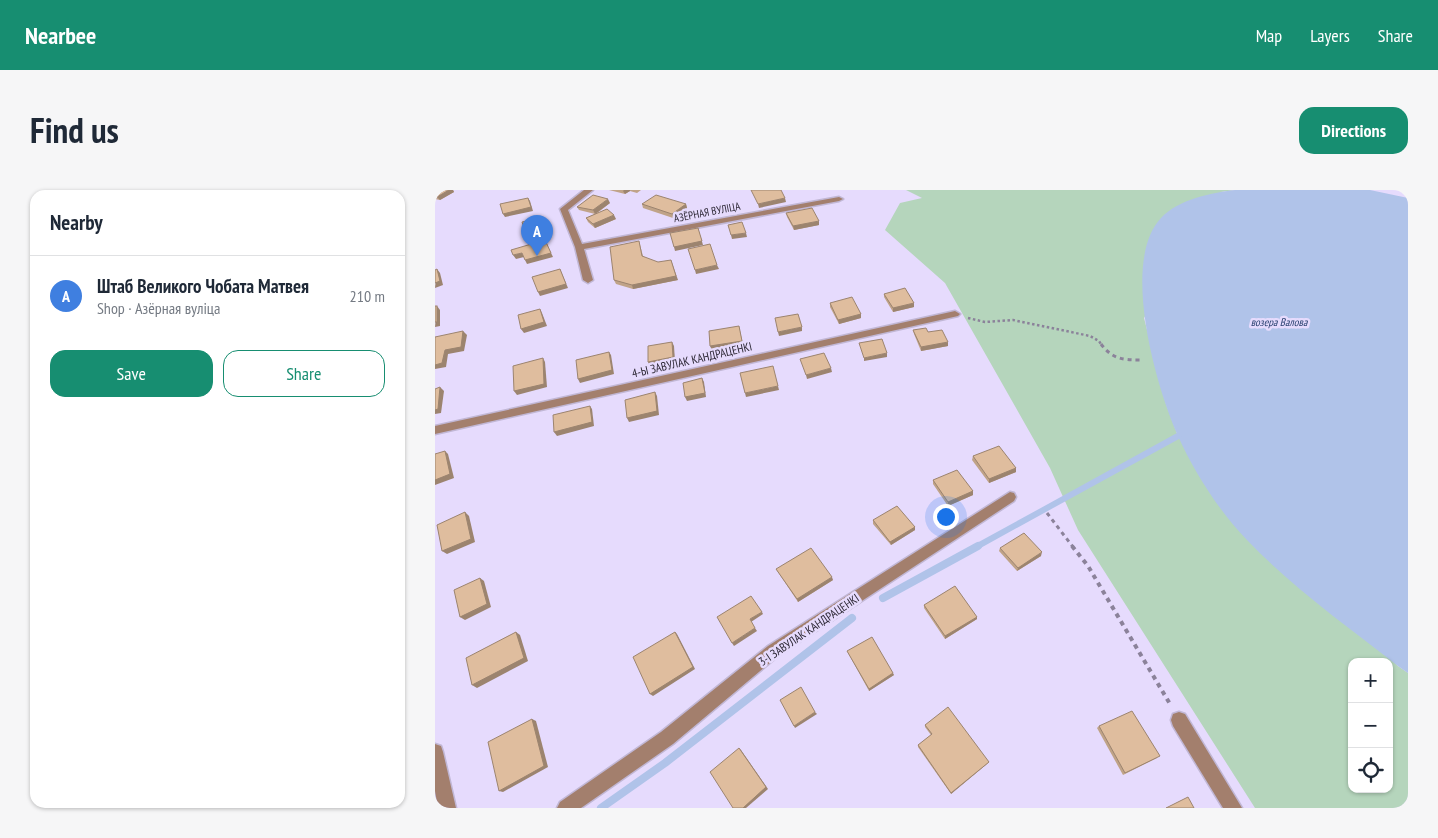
<!DOCTYPE html>
<html lang="en">
<head>
<meta charset="utf-8">
<style>
	body { margin:0; font-family:"PT Sans Narrow",sans-serif; background:#f6f6f7; color:#1f2937 }
	.controls { position:absolute; right:15px; bottom:15px; display:grid; overflow:hidden; border-radius:10px; box-shadow:0 1px 4px #0004 }
	.controls button { width:45px; height:45px; display:grid; place-items:center; padding:0; border:0; border-bottom:1px solid #e0e1e3; background:#fff; color:#1f2937; font:25px sans-serif }
	.you { position:absolute; left:510px; top:326px; width:18px; height:18px; margin:-12px; border:4px solid #fff; border-radius:50%; background:#1a73e8; box-shadow:0 0 0 8px #1a73e833 }
	.badge { display:grid; place-items:center; width:32px; height:32px; border-radius:50%; background:#178e71; color:#fff; font-size:16px; font-weight:700 }
	.pin { position:absolute; translate:-50% -41px; filter:drop-shadow(0 1px 2px #0008) }
	.pin::after { content:''; position:absolute; top:26px; width:18px; height:15px; background:inherit; clip-path:polygon(0 0,100% 0,50% 100%) }
	.list { margin:0; padding:0; list-style:none }
	h2 { display:flex; justify-content:space-between; align-items:center; height:65px; margin:0; padding:0 20px; font-size:21px }
	h2 small { font-size:16px; font-weight:400; color:#747a83 }
	.list li { display:grid; grid-template-columns:32px 1fr auto; gap:15px; align-items:center; box-sizing:border-box; height:80px; padding:0 20px; border-top:1px solid #e0e1e3 }
	.list b { display:block; font-size:19px; white-space:nowrap }
	.list p { margin:0; font-size:16px; white-space:nowrap; color:#747a83 }
	.list em { font-size:16px; font-style:normal; color:#747a83 }
	.actions { display:flex; gap:10px; padding:15px 20px }
	.actions a { flex:1; padding:11px 0; border:1px solid #178e71; border-radius:15px; text-align:center; font-size:18px; color:#178e71 }
	.actions .main { background:#178e71; color:#fff }
	.icon { flex:none; width:28px; height:28px; fill:none; stroke:currentColor; stroke-width:2; stroke-linecap:round; stroke-linejoin:round }
	.map { position:relative; flex:none; width:973px; height:618px; overflow:hidden; border-radius:15px }
	header { display:flex; align-items:center; gap:30px; box-sizing:border-box; height:70px; padding:0 25px; background:#178e71; color:#fff }
	header strong { font-size:24px }
	nav { display:flex; gap:28px; margin-inline-start:auto; font-size:18px }
	.intro { display:flex; align-items:center; justify-content:space-between; box-sizing:border-box; height:120px; padding:0 30px }
	h1 { margin:0; font-size:35px }
	.button { padding:12px 22px; border-radius:15px; background:#178e71; color:#fff; font-size:18px; font-weight:700 }
	main { display:flex; gap:30px; padding:0 30px }
	aside { flex:1; background:#fff; border-radius:15px; box-shadow:0 1px 4px #0004 }
	.map>svg:first-child { display:block }
	.green { fill:#b5d5bc; fill-rule:evenodd }
	.water { fill:#b0c3e9 }
	.lines { fill:none; stroke-linecap:round; stroke-linejoin:round }
	.stream-far1 { stroke:#b0c3e9; stroke-width:6 }
	.stream { stroke:#b0c3e9; stroke-width:8 }
	.minor-casing { stroke:#c1b7d5; stroke-width:3 }
	.path-far2 { stroke:#8b829a; stroke-width:2.5; stroke-dasharray:2.5 2.5; stroke-linecap:butt }
	.path-far1 { stroke:#8b829a; stroke-width:3; stroke-dasharray:4 4; stroke-linecap:butt }
	.path { stroke:#8b829a; stroke-width:4; stroke-dasharray:4.5 4.5; stroke-linecap:butt }
	.minor { fill:#a37f6d; fill-rule:evenodd }
	.wall { fill:#c0a388 }
	.shaded-wall { fill:#9c846f }
	.building { fill:#dfbd9e; stroke:#9c846f }
	.labels { text-anchor:middle; stroke-width:5; stroke-linejoin:round; paint-order:stroke }
	.far-street-label { font-size:11px; fill:#2c2734; stroke:#e6dbfd }
	.far-water-label { font-size:11px; font-style:italic; fill:#294070; stroke:#e6dbfd }
	.street-label { font-size:12px; fill:#2c2734; stroke:#e6dbfd }
</style>
</head>
<body>
<header>
<strong>Nearbee</strong>
<nav><a>Map</a><a>Layers</a><a>Share</a></nav>
</header>
<div class="intro"><h1>Find us</h1><a class="button">Directions</a></div>
<main>
<aside>
<h2>Nearby<small></small></h2>
<ul class="list">
<li><span class="badge" style="background:#3f7fe0">A</span><div><b>Штаб Великого Чобата Матвея</b><p>Shop · Азёрная вуліца</p></div><em>210 m</em></li>
</ul>
<div class="actions"><a class="main">Save</a><a>Share</a></div>
</aside>
<div class="map">
<svg width="973" height="618" viewBox="0 0 973 618">
	<rect width="100%" height="100%" fill="#e6dbfd"/>
	<path class="green" d="M471 0H800L786 2 709 128 731 214 743 246 963 476 973 483V618H820L643 340 615 278 510 93 450 40 465 13 487 8ZM917 472H954V599H917Z"/>
	<path class="water" d="M800 0H935L973 8V483L963 476C912 436 857 397 812 350 784 321 759 282 743 246 721 197 685 71 726 28 744 9 776 3 800 0Z"/>
	<g class="lines">
		<polyline class="stream-far1" points="541,357 743,246"/>
		<g class="stream">
			<polyline points="448,408 543,356"/>
			<polyline points="166,618 230,573 417,428"/>
		</g>
		<g class="minor-casing">
			<g id="minor">
				<polygon points="149,0 158,0 133,20 147,54 404,7 408,9 404,11 149,59 158,90 153,93 148,90 140,57 125,19"/>
				<polygon points="520,121 525,124 523,126 0,244 0,236"/>
				<polygon points="575,302 579,303 581,307 579,311 343,466 238,554 146,618 122,618 125,612 226,542 333,456"/>
				<polygon points="744,522 750,524 807,618 788,618 738,536 736,530 738,524"/>
				<polygon points="0,554 6,556 8,562 21,618 3,618 0,601"/>
			</g>
		</g>
		<polyline class="path-far2" points="533,128 550,132 578,130 655,146 664,151 667,156"/>
		<g class="path-far1">
			<path d="M666 154C678 170 689 170 707 170"/>
			<polyline points="612,323 638,357"/>
		</g>
		<polyline class="path" points="637,356 653,376 735,514"/>
		<use href="#minor" class="minor"/>
	</g>
	<g class="wall">
		<polygon points="0,0 18,0 19,2 5,10 0,9"/>
		<polygon points="174,0 206,0 202,3 195,1 190,4"/>
		<polygon points="175,13 161,24 181,29 160,38 153,32 151,28 160,24 144,20 142,17"/>
		<polygon points="207,14 251,14 252,18 238,28 208,18"/>
		<polygon points="351,23 384,35 359,40 352,27"/>
		<polygon points="204,51 208,66 243,90 198,99 181,94 179,90"/>
		<polygon points="449,104 479,117 458,122 449,107"/>
		<polygon points="395,113 426,124 426,128 404,134 395,117"/>
		<polygon points="478,140 493,142 513,156 486,161 479,144"/>
		<polygon points="538,266 581,278 581,282 554,293 537,270"/>
		<polygon points="498,290 538,301 538,305 513,316 498,294"/>
		<polygon points="438,330 480,337 480,340 456,355 438,334"/>
		<polygon points="565,358 606,366 582,381 564,361"/>
		<polygon points="341,379 398,390 363,412"/>
		<polygon points="489,415 542,427 542,429 510,449 489,418"/>
		<polygon points="412,461 459,485 434,501"/>
		<polygon points="490,535 553,573 516,604 483,557 483,555 496,545 490,537"/>
		<polygon points="664,536 722,568 688,585 662,538"/>
	</g>
	<g class="shaded-wall">
		<polygon points="14,0 18,0 19,2 5,10 2,7"/>
		<polygon points="189,0 195,0 195,1 190,4 188,1"/>
		<polygon points="93,8 95,11 98,21 70,27 68,24"/>
		<polygon points="350,8 351,12 324,18 323,14"/>
		<polygon points="173,9 175,13 160,24 158,20"/>
		<polygon points="251,14 252,18 238,28 237,24"/>
		<polygon points="179,25 181,29 160,38 158,34"/>
		<polygon points="104,28 111,43 93,48 91,44"/>
		<polygon points="384,31 384,35 359,40 358,36"/>
		<polygon points="263,38 268,55 240,61 239,57"/>
		<polygon points="311,43 312,47 297,49 296,45"/>
		<polygon points="110,50 118,67 92,74 90,70"/>
		<polygon points="87,63 89,67 81,69 78,65"/>
		<polygon points="236,70 243,90 198,99 197,95"/>
		<polygon points="282,75 284,79 261,84 260,80"/>
		<polygon points="2,79 5,83 8,95 0,98"/>
		<polygon points="125,79 133,98 105,106 103,102"/>
		<polygon points="479,113 479,117 458,122 458,118"/>
		<polygon points="2,116 5,120 5,136 0,137"/>
		<polygon points="105,119 107,123 112,136 89,143 86,139"/>
		<polygon points="426,124 426,128 404,134 403,130"/>
		<polygon points="304,136 308,155 277,160 275,156"/>
		<polygon points="367,137 367,141 344,146 343,142"/>
		<polygon points="28,141 32,145 29,161 13,164 11,177 0,179 0,175 10,160"/>
		<polygon points="237,152 239,156 240,171 215,176 213,172"/>
		<polygon points="513,152 513,156 486,161 486,157"/>
		<polygon points="174,162 176,165 179,184 145,193 143,189"/>
		<polygon points="452,163 452,167 429,171 429,168"/>
		<polygon points="108,168 110,172 112,197 82,205 79,201"/>
		<polygon points="396,178 397,182 372,189 371,185"/>
		<polygon points="267,188 269,192 271,207 252,211 250,207"/>
		<polygon points="343,196 344,200 311,207 310,203"/>
		<polygon points="5,197 9,201 6,223 0,224 0,220"/>
		<polygon points="220,202 222,206 224,225 194,232 192,228"/>
		<polygon points="155,216 157,219 159,236 122,246 119,242"/>
		<polygon points="10,261 13,264 19,288 0,295 0,290"/>
		<polygon points="581,278 581,282 554,293 554,289"/>
		<polygon points="538,301 538,305 513,316 513,312"/>
		<polygon points="30,322 34,326 40,352 12,364 7,361"/>
		<polygon points="480,337 480,340 456,355 455,352"/>
		<polygon points="607,362 606,366 582,381 583,378"/>
		<polygon points="397,387 398,390 363,412 362,409"/>
		<polygon points="45,388 49,391 56,417 30,430 25,427"/>
		<polygon points="327,422 328,424 316,432 315,429"/>
		<polygon points="542,427 542,429 510,449 510,446"/>
		<polygon points="320,438 322,441 299,456 297,453"/>
		<polygon points="81,442 85,445 93,471 42,498 37,495"/>
		<polygon points="240,442 242,444 260,479 218,506 215,504"/>
		<polygon points="458,483 459,485 434,501 434,499"/>
		<polygon points="380,522 382,524 360,538 359,536"/>
		<polygon points="97,529 101,531 113,577 68,602 64,601"/>
		<polygon points="304,558 306,560 333,599 311,618 308,618"/>
		<polygon points="554,572 553,573 516,604 516,603"/>
	</g>
	<g class="building">
		<polygon points="0,0 14,0 2,7 0,6"/>
		<polygon points="316,0 346,0 350,8 323,14"/>
		<polygon points="158,5 173,9 158,20 142,17"/>
		<polygon points="221,5 251,14 237,24 207,14"/>
		<polygon points="93,8 96,17 68,24 65,14"/>
		<polygon points="377,18 384,31 358,36 351,23"/>
		<polygon points="172,19 179,25 158,34 151,28"/>
		<polygon points="104,28 109,39 91,44 87,32"/>
		<polygon points="307,32 311,43 296,45 293,35"/>
		<polygon points="263,38 267,51 239,57 235,43"/>
		<polygon points="110,50 116,63 90,70 87,63 78,65 76,60"/>
		<polygon points="204,51 207,66 223,72 236,70 241,86 197,95 179,90 175,57"/>
		<polygon points="275,54 282,75 260,80 253,59"/>
		<polygon points="2,79 5,91 0,93 0,80"/>
		<polygon points="125,79 131,94 103,102 97,87"/>
		<polygon points="470,98 479,113 458,118 449,104"/>
		<polygon points="417,107 426,124 403,130 395,113"/>
		<rect x="0" y="116" width="2" height="16"/>
		<polygon points="105,119 109,132 86,139 83,125"/>
		<polygon points="363,124 367,137 343,142 340,128"/>
		<polygon points="304,136 307,151 275,156 274,141"/>
		<polygon points="491,138 493,142 507,140 513,152 486,157 478,140"/>
		<polygon points="28,141 26,157 10,160 7,173 0,175 0,147"/>
		<polygon points="447,149 452,163 429,168 424,153"/>
		<polygon points="237,152 238,167 213,172 213,156"/>
		<polygon points="174,162 177,180 143,189 141,170"/>
		<polygon points="389,163 396,178 371,185 365,169"/>
		<polygon points="108,168 109,194 79,201 78,176"/>
		<polygon points="338,176 343,196 310,203 305,183"/>
		<polygon points="267,188 270,203 250,207 248,193"/>
		<polygon points="5,197 3,219 0,220 0,199"/>
		<polygon points="220,202 222,221 192,228 190,210"/>
		<polygon points="155,216 157,232 119,242 118,225"/>
		<polygon points="564,256 581,278 554,289 538,266"/>
		<polygon points="10,261 15,284 0,290 0,264"/>
		<polygon points="522,280 538,301 513,312 498,290"/>
		<polygon points="462,316 480,337 455,352 438,330"/>
		<polygon points="30,322 36,349 7,361 2,335"/>
		<polygon points="589,343 607,362 583,378 565,358"/>
		<polygon points="376,358 397,387 362,409 341,379"/>
		<polygon points="45,388 52,414 25,427 19,400"/>
		<polygon points="520,396 542,427 510,446 489,415"/>
		<polygon points="316,406 327,422 315,429 320,438 297,453 282,427"/>
		<polygon points="81,442 89,468 37,495 31,468"/>
		<polygon points="240,442 258,477 215,504 198,467"/>
		<polygon points="437,447 458,483 434,499 412,461"/>
		<polygon points="366,497 380,522 359,536 345,510"/>
		<polygon points="513,517 554,572 516,603 483,555 497,544 490,535"/>
		<polygon points="697,521 725,566 690,583 664,536"/>
		<polygon points="97,529 109,576 64,601 53,552"/>
		<polygon points="304,558 331,597 308,618 298,618 275,582"/>
		<polygon points="753,607 759,618 731,618"/>
	</g>
	<g class="labels">
		<g class="far-street-label">
			<text transform="translate(272 22) rotate(-11)" y="4">АЗЁРНАЯ ВУЛІЦА</text>
		</g>
		<g class="far-water-label">
			<text x="844" y="136">возера Валова</text>
		</g>
		<g class="street-label">
			<text transform="translate(257 170) rotate(-13)" y="4">4-Ы ЗАВУЛАК КАНДРАЦЕНКІ</text>
			<text transform="translate(374 440) rotate(-34)" y="4">3-І ЗАВУЛАК КАНДРАЦЕНКІ</text>
		</g>
	</g>
</svg>
<div class="controls">
<button>+</button>
<button>−</button>
<button><svg class="icon" aria-label="locate" viewBox="0 0 24 24"><circle cx="12" cy="12" r="6"/><path d="M12 2v4M12 18v4M2 12h4M18 12h4"/></svg></button>
</div>
<div class="you"></div>
<div class="pin badge" style="left:102px;top:66px;background:#3f7fe0">A</div>
</div>
</main>
</body>
</html>
